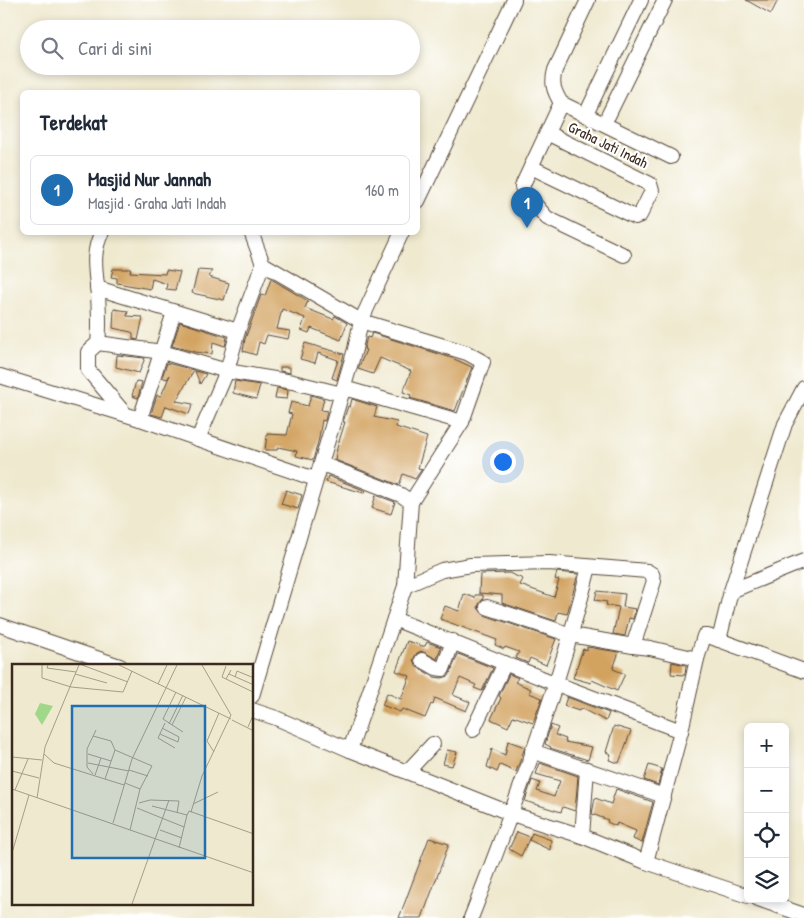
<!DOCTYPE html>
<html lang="id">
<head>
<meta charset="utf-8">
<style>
	body { margin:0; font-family:"Patrick Hand",sans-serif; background:#f6f6f7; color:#1f2937 }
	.controls { position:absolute; right:15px; bottom:15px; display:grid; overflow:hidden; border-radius:8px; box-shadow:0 2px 8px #0003 }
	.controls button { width:45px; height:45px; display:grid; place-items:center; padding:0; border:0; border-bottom:1px solid #e0e1e3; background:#fff; color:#1f2937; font:25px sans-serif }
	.you { position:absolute; left:502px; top:461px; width:18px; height:18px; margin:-12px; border:4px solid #fff; border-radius:50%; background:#1a73e8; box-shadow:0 0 0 8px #1a73e833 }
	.badge { display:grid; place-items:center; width:32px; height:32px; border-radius:50%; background:#1f6fb2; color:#fff; font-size:16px; font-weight:700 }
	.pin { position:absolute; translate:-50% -41px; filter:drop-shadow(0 1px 2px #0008) }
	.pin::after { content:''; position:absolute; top:26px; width:18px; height:15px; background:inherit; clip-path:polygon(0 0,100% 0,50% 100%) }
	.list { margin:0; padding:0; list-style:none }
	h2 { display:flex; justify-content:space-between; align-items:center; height:65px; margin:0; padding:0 20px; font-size:21px }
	h2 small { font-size:16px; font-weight:400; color:#747a83 }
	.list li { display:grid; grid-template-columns:32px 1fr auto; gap:15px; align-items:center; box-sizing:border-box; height:70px; margin:0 10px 10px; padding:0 10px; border:1px solid #e0e1e3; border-radius:8px }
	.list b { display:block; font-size:19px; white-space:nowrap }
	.list p { margin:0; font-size:16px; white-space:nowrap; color:#747a83 }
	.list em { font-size:16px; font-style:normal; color:#747a83 }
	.icon { flex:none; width:28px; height:28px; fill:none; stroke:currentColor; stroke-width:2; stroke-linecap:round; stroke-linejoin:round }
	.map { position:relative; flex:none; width:804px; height:918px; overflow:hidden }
	.search { position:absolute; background:#fff; box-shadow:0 2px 8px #0003; left:20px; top:20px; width:400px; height:55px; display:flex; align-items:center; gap:12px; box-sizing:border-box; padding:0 18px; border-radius:28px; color:#747a83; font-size:19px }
	.panel { position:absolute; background:#fff; box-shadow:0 2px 8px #0003; left:20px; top:90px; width:400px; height:145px; border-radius:8px }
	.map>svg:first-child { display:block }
	.building { fill:#d2a25f }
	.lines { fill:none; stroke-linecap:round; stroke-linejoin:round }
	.minor-casing { stroke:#564739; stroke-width:16 }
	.minor { stroke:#fff; stroke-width:14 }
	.labels { text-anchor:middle; stroke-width:4.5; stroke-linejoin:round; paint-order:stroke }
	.street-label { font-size:15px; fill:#3b2a1e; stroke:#fff }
	.inset-road { fill:none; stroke:#a79d88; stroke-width:1 }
	.view { fill:#1f6fb2; fill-opacity:0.15; stroke:#1f6fb2; stroke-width:2.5 }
	.inset-edge { fill:none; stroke:#3b2a1e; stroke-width:2.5 }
</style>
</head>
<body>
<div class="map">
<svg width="804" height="918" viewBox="0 0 804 918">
	<rect width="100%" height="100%" fill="#fff"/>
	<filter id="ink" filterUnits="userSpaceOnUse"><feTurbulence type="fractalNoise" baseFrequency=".02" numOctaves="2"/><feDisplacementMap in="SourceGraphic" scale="10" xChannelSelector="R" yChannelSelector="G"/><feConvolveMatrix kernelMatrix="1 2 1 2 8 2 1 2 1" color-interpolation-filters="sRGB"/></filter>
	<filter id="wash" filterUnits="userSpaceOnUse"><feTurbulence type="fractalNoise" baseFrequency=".0096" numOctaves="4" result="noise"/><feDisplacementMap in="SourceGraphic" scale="20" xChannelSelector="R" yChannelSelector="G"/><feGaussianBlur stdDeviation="1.12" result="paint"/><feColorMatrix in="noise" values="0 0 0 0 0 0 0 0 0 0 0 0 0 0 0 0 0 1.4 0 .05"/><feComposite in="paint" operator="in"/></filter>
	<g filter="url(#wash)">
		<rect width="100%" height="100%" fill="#efe9cf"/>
		<g id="blocks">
			<g class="building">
				<polygon points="746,0 778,0 771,14"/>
				<polygon points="113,269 131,269 130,272 165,274 166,270 180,272 175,290 166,289 167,284 152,279 150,289 117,283 117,278 111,277"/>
				<polygon points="198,270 212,271 209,277 229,283 224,300 192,293"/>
				<polygon points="271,279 308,301 305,308 333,319 335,316 347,323 341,340 311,328 309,333 301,330 305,318 282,309 277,329 290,331 288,339 267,335 264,344 259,342 256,355 243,351 245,339 261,295 265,296"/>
				<polygon points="114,309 128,311 127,316 143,317 138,340 133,339 133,333 131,332 113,328"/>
				<polygon points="180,322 227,337 225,346 213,342 212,354 195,352 172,346"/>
				<polygon points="372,333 452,358 472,367 455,411 410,398 411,395 403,392 411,371 380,358 373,374 358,369 366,350 364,349 367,337 370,338"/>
				<polygon points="305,343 344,354 337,380 332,378 338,360 318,353 315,363 300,359"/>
				<polygon points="117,355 145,358 139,373 116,367"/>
				<polygon points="167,363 194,370 176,401 193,404 189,414 166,406 162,417 151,414 157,395 161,396 170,375 167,379 162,377"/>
				<polygon points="280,367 290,367 290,373 280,371"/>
				<polygon points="195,371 206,374 200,384"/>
				<polygon points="136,381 142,382 138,398 132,396"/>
				<polygon points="235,381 260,385 256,399 233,393"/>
				<polygon points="277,388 288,390 287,399 275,398"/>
				<polygon points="311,395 324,399 321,410 327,411 325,421 322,420 319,438 313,460 296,456 297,451 278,447 277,450 265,450 267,434 287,435 292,414 288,413 291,402 308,406"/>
				<polygon points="352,399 377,407 374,417 397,422 396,427 427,437 418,468 422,469 415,479 403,474 399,485 335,460 337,448 345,422 343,422 348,406 350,407"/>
				<polygon points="328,476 366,491 364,493 326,482"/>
				<polygon points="286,490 302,495 298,509 281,504"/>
				<polygon points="376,495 395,502 391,514 372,508"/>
				<polygon points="557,572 578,574 567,614 558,612 556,621 502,603 502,595 479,593 480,574 509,573 523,579 520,585 554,597 559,580 555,579"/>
				<polygon points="597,591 625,594 623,607 636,609 633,619 629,618 625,636 613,634 619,607 606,605 607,602 595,600"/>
				<polygon points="464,594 475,598 475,595 483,595 483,599 479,604 478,608 484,615 556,639 546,665 530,658 528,663 516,658 519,652 505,647 504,649 495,645 497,640 440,619 445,606 459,611"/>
				<polygon points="407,641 422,646 425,646 427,642 441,647 437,659 421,651 417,653 413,660 417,667 434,677 442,678 449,676 458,654 493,668 482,691 474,688 476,685 460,678 453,695 470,702 466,711 435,698 433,705 431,704 425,718 402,709 400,712 382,705 387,693 401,699 410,676 396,671"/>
				<polygon points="587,647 619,652 613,669 625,674 617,691 592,680 591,683 573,678 583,649 587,650"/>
				<polygon points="672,662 686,665 685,675 671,674"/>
				<polygon points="509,674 518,678 515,682 531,689 529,693 542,698 533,723 513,716 508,727 491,719 501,698 499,696"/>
				<polygon points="567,697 609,713 606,721 580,708 579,711 564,706"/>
				<polygon points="551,725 558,728 555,735 566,739 565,742 592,747 588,760 550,748 551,747 545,744"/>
				<polygon points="614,726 631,731 619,763 609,760 611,754 606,752"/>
				<polygon points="508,741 525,747 516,772 500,765 497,772 487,767 492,749 505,755"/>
				<polygon points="447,750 457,752 452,766 443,764"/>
				<polygon points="540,763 578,776 575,811 563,807 561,812 525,801 532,780 540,783 537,791 554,797 560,781 536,774"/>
				<polygon points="649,765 662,769 658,785 644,780"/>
				<polygon points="616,789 653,802 642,843 633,839 636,831 617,823 616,826 607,822 608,820 592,814 595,798 611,804"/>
				<polygon points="517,832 530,837 521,856 509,849"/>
				<polygon points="532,833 551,840 550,850 529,840"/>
				<polygon points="429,838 449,844 422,918 399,918"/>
			</g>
		</g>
	</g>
	<g filter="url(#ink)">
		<use href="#blocks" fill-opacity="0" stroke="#564739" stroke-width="1"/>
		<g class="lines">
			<g class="minor-casing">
				<g id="minor">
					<path d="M588 0 555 70C551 84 554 91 561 103L671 157"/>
					<polyline points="561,103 523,184 522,187 525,193 547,218 624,255"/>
					<polyline points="589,108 641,0"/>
					<polyline points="608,116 665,0"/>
					<polyline points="531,167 635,217 640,215 652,191 650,184 547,133"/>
					<polyline points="418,201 514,0"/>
					<path d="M102 232C91 253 96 272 98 295 99 311 100 327 98 343L88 352V370L125 414"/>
					<polyline points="251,232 263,264 361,321 467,353 483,362 462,422 411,502"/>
					<polyline points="97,288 238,331"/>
					<polyline points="98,343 162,352 227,371 293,382 342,394"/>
					<polyline points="0,376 140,419 315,479"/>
					<polyline points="344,388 462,422"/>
					<polyline points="140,419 174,312"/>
					<polyline points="198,439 227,371 238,331 263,264"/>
					<polyline points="322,464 401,495 411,502 405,586 350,750"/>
					<polyline points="405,586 442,570 471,565 549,563 647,571 652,574 654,581 633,646"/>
					<polyline points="731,591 804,561"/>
					<polyline points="487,607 571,635 633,646 650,648 697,659 681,731 646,862"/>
					<polyline points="394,619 554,683 681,731"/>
					<polyline points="0,625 120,666"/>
					<polyline points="719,640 731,591 785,424 804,388"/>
					<polyline points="697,659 704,636 708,636 804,671"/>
					<polyline points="422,660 436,668 443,669 453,641"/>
					<polyline points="252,696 355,349 361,321 402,232"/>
					<polyline points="252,710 276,718 350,750 407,772 512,814 582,836 646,862 748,896"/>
					<polyline points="473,730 505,663"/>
					<polyline points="532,751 664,796"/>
					<polyline points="407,772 433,744"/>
					<polyline points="582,836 587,769"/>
					<polyline points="758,899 804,915"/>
					<path d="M471 918C516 803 559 686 589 567"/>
				</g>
			</g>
			<use href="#minor" class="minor"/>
		</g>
	</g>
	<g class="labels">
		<g class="street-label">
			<text transform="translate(608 145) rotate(26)" y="5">Graha Jati Indah</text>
		</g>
	</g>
	<g transform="translate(12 664)">
		<rect width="241" height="241" fill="#efe9cf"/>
		<path d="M28 39 41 42 30 61 23 50Z" fill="#a1d788"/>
		<path class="inset-road" d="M30 1V14L59 23 111 28 120 7M36 1 35 4 64 8M70 1 116 18M107 1 219 55M219 6 214 15 241 28M63 10 95 19M217 10 242 21M223 13 225 7 242 14M214 15 210 13 214 2M146 20 155 1M164 28 151 55 171 68M220 56 242 67M153 59 146 74 163 84M157 60 171 31M160 61 174 33M236 63 242 49M148 70 166 78 167 73 150 64M81 72 99 77 103 86 140 102 128 125M202 88 195 77 207 49M32 90 42 99 112 121M76 90 99 97M0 93 30 96M76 99 117 107M117 106 136 112M0 107 27 114M81 110 75 103V85L84 66M83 111 89 94M93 115 103 86M113 119 128 125 118 166M0 125 242 209M3 126 16 95M25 134 33 83 67 1M127 139 138 136 167 137 165 149M181 140 206 128M140 142 175 151 167 184M125 144 172 163M179 148 190 112 219 51 190 1M175 151 177 147 242 170M101 159 120 95 165 1M148 166 170 174M0 189 17 131M120 240 157 136"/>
		<path class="view" d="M60 42H193V194H60Z"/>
		<rect width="241" height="241" class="inset-edge"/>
	</g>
</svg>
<div class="controls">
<button>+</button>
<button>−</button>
<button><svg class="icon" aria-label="locate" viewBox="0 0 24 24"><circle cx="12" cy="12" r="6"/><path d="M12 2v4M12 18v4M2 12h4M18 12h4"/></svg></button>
<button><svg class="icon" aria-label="layers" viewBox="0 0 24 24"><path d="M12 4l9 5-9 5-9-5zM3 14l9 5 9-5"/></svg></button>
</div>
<div class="you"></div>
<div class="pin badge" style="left:527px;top:228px">1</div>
<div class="search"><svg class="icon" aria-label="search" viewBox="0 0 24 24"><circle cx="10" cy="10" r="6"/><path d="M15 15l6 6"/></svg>Cari di sini</div>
<section class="panel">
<h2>Terdekat<small></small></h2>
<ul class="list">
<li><span class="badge">1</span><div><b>Masjid Nur Jannah</b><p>Masjid · Graha Jati Indah</p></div><em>160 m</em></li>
</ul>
</section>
</div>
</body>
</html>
